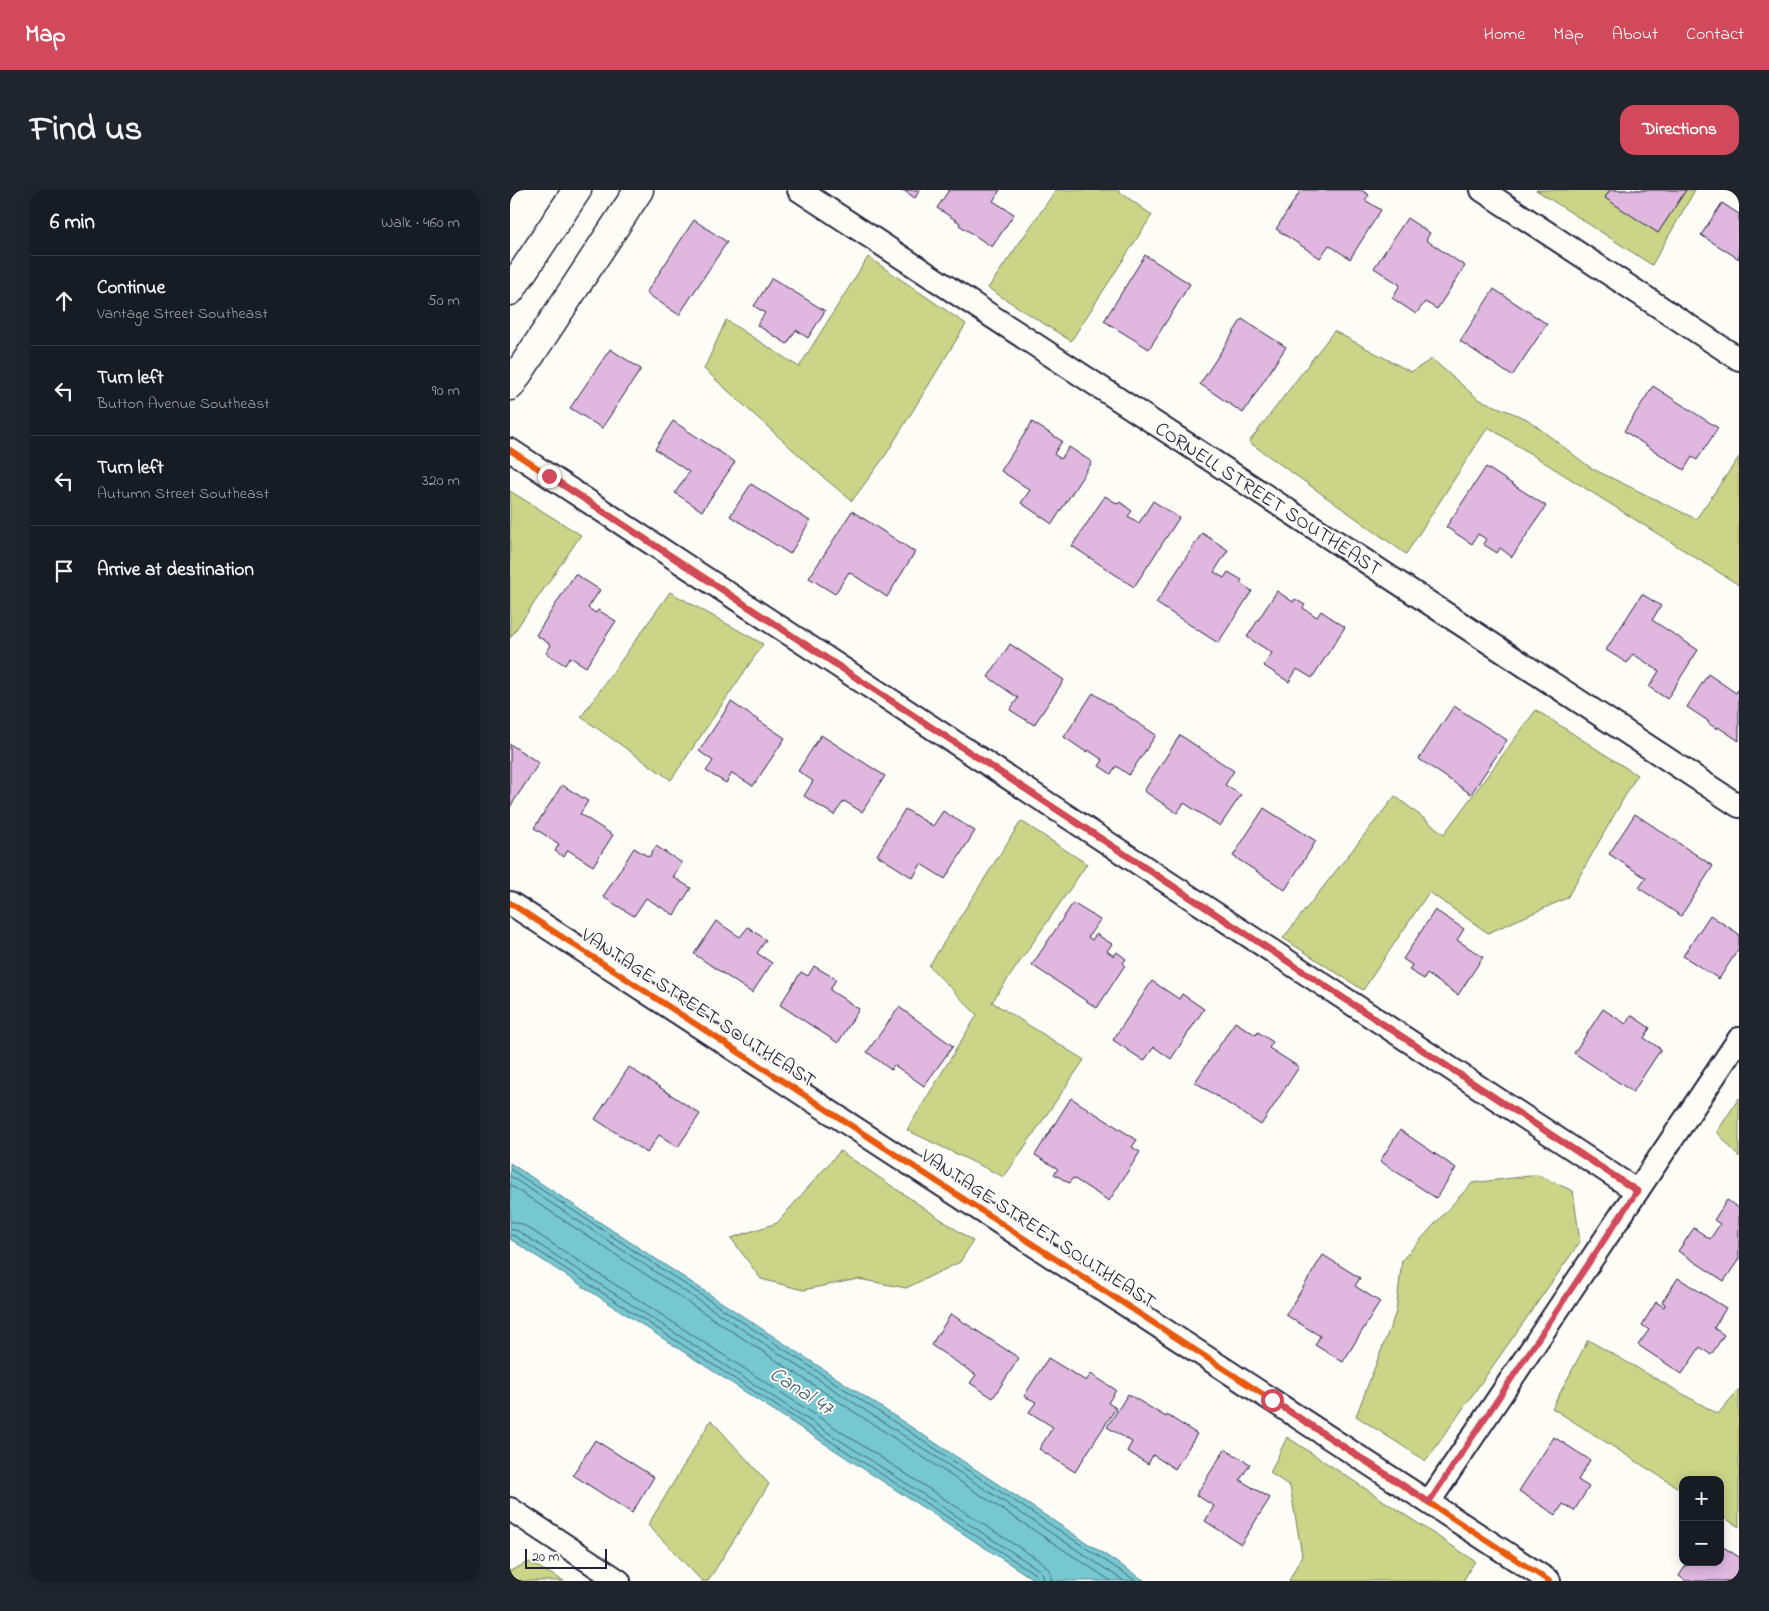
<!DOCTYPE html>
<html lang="en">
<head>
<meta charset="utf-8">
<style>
	body { margin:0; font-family:"Indie Flower",sans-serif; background:#20242c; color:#f1f3f6 }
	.controls { position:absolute; right:15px; bottom:15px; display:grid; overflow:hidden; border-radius:10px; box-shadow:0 2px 12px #0003 }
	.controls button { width:45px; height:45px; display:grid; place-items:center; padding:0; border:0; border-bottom:1px solid #363941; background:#171b24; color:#f1f3f6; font:25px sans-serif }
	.scale { position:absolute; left:15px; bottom:12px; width:82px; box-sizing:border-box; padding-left:5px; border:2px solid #22223b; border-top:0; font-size:14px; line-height:18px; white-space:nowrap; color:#22223b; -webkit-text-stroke:4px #fdfcf7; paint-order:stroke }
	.stop { position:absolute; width:15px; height:15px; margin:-11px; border:4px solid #d1495b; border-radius:50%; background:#fff }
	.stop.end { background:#d1495b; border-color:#fff; box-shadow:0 1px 5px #0008 }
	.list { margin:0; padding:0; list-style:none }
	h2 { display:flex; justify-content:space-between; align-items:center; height:65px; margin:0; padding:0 20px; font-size:21px }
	h2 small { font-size:16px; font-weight:400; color:#9ea1a6 }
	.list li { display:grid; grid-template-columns:32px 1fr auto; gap:15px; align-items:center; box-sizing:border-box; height:90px; padding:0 20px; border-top:1px solid #363941 }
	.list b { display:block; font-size:19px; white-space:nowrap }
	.list p { margin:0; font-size:16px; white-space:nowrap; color:#9ea1a6 }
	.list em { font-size:16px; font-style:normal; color:#9ea1a6 }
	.icon { flex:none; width:28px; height:28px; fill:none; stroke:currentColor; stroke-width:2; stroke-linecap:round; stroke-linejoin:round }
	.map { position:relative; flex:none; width:1229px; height:1391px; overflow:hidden; border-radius:15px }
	header { display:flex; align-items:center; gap:30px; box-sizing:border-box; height:70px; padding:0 25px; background:#d1495b; color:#fff }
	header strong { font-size:24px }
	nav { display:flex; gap:28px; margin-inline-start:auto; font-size:18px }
	.intro { display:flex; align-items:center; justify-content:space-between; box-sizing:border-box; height:120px; padding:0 30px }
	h1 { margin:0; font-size:35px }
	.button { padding:12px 22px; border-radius:15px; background:#d1495b; color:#fff; font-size:18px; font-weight:700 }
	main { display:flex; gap:30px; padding:0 30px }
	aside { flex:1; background:#171b24; border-radius:15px; box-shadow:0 2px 12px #0003 }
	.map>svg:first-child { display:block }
	.green { fill:#cad588; stroke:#767c62 }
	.water { fill:#76c7cf; stroke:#548594 }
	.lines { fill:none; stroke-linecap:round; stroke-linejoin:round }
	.shore { stroke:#446476; stroke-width:1 }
	.building { fill:#dfb7df; stroke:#22223b }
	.minor-casing { stroke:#22223b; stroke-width:26 }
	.tertiary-casing { stroke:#22223b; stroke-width:31 }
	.minor { stroke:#fdfcf7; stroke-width:22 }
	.tertiary { stroke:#fdfcf7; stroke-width:28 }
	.cycleway-casing { stroke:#fdfcf7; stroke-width:9 }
	.cycleway { stroke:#e8590c; stroke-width:6 }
	.route { stroke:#d1495b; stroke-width:6 }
	.labels { text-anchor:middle; stroke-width:4; stroke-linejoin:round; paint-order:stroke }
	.street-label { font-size:20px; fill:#22223b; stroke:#fdfcf7 }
	.water-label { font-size:21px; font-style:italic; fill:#3f5c6f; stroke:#fdfcf7 }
</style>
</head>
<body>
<header>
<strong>Map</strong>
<nav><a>Home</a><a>Map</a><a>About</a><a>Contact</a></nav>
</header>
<div class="intro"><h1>Find us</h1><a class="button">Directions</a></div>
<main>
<aside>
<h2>6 min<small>Walk · 460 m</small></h2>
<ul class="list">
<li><svg class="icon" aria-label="ahead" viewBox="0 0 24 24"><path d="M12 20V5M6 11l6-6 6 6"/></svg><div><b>Continue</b><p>Vantage Street Southeast</p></div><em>50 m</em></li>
<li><svg class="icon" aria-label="left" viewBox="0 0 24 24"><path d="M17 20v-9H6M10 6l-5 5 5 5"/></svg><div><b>Turn left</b><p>Button Avenue Southeast</p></div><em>90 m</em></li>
<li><svg class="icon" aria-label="left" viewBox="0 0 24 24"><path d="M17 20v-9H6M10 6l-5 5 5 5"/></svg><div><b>Turn left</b><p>Autumn Street Southeast</p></div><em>320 m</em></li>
<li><svg class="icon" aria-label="arrive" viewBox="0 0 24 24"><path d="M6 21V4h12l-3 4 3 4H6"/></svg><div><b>Arrive at destination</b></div></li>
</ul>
</aside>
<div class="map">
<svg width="1229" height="1391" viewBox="0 0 1229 1391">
	<rect width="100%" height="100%" fill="#fdfcf7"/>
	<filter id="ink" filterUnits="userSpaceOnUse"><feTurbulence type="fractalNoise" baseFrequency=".02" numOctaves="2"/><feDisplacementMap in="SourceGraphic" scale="10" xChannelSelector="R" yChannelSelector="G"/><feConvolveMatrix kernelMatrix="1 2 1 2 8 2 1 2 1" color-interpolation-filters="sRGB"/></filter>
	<g filter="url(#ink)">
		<g class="green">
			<polygon points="546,0 607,0 642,25 561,151 478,98"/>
			<polygon points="1026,0 1185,0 1142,75"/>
			<polygon points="358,67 456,134 375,266 342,311 313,287 194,179 216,130 289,177"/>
			<polygon points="824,141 901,182 922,169 968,209 1017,229 1081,278 1186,329 1229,267 1229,395 978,237 896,364 739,252"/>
			<polygon points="0,301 71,345 0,448"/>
			<polygon points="160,402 253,454 161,590 71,527"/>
			<polygon points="1026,520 1127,585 1057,708 978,743 919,702 853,800 773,748 885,606 934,644"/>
			<polygon points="511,631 577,674 482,812 574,870 494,987 397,940 467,825 419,776"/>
			<polygon points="1229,908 1229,967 1207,942"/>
			<polygon points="330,961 463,1051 450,1072 396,1098 348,1089 293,1100 251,1089 221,1048 267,1033"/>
			<polygon points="1028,985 1063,1001 1070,1052 916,1271 846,1226 886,1122 892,1070 962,993"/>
			<polygon points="1078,1150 1208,1224 1229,1199 1229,1337 1210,1325 1210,1290 1173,1290 1173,1301 1042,1218"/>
			<polygon points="201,1230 259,1294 198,1391 192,1391 138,1335"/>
			<polygon points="777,1247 965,1371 953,1391 779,1391 792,1365 780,1296 760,1283"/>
			<polygon points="19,1372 54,1391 0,1391 0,1381"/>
		</g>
		<polygon class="water" points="0,973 635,1391 526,1391 0,1049"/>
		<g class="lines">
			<g class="shore">
				<polyline points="0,979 626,1391"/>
				<polyline points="0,986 614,1391"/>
				<polyline points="0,995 601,1391"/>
				<polyline points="0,1031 12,1034 533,1373 540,1381 542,1391"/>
				<polyline points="0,1039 8,1041 528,1379 533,1384 534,1391"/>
				<polyline points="0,1045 5,1046 525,1384 528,1391"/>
			</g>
		</g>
		<g class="building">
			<polygon points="389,0 410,0 405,8 393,0 392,2"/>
			<polygon points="439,0 490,0 483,11 504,24 482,57 449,35 450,33 427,18"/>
			<polygon points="791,0 851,0 859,5 855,10 871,20 840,69 819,55 810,68 766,39"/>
			<polygon points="1100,0 1176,0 1148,43 1095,8"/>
			<polygon points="1212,13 1229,24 1229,69 1191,45"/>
			<polygon points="897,28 920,43 916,50 955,76 927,119 915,112 906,124 882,108 890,95 864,78"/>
			<polygon points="184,30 217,52 169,125 136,103"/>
			<polygon points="635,65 680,94 639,159 594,131"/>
			<polygon points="262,88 315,121 298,148 286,140 277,154 247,135 255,123 244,116"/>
			<polygon points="984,99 1037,134 1002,186 950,151"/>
			<polygon points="732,129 776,157 733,223 690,194"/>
			<polygon points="100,159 131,179 92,238 60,218"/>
			<polygon points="1143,196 1208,238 1187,270 1182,267 1174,280 1114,241"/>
			<polygon points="163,231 225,272 192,321 165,303 179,282 145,259"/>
			<polygon points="522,232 552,251 544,264 551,269 559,257 582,272 542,334 511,313 520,300 491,281"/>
			<polygon points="976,277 1036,316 1002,367 990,358 987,363 973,354 976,349 968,344 962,354 936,337"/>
			<polygon points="241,294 300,331 280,364 220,326"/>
			<polygon points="595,306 608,314 610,312 622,321 618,326 629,333 643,311 669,328 624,397 562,356"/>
			<polygon points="342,321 405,362 377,407 339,382 325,404 299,388"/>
			<polygon points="692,343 718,360 704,382 714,388 718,382 732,390 730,393 742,401 708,453 646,413"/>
			<polygon points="65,384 90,400 78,418 86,423 88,420 106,431 76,477 60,467 55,475 36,463 41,455 26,445"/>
			<polygon points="767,401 783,412 785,409 795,415 793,418 807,427 811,421 835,437 802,488 787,479 779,492 754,476 762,463 737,447"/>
			<polygon points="1132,404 1151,416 1142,430 1188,460 1157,509 1139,497 1149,481 1123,464 1117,473 1096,460"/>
			<polygon points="500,454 554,490 524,535 500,520 508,508 478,487"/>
			<polygon points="1198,484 1226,503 1229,498 1229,551 1208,537 1207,539 1198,533 1198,531 1177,517"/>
			<polygon points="583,503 646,545 619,585 606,576 601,584 589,576 593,570 578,560 576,562 554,547"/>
			<polygon points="221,512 275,548 243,596 222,583 216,593 196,581 203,571 189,561"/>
			<polygon points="944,516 997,550 961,604 909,569"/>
			<polygon points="311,545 375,586 352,622 334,611 324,625 294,606 303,591 288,581"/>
			<polygon points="670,545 724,581 715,595 731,605 710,636 674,613 667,623 634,601"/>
			<polygon points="0,554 29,573 0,617"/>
			<polygon points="52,595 78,611 70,624 103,645 83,676 58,660 54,667 45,661 49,654 24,638"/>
			<polygon points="754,618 806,651 775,700 723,666"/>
			<polygon points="395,619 423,636 433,621 465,641 435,689 411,674 403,688 367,665"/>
			<polygon points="1125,624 1203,676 1171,726 1129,698 1136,688 1099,664"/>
			<polygon points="146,656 172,673 163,687 181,698 164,725 136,708 124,726 93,707 124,658 139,667"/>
			<polygon points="563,713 590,730 578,747 582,750 586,744 602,754 597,761 604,766 607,762 616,769 613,773 615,775 587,818 522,775"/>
			<polygon points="925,720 954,739 947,750 973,767 948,805 917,784 914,789 899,780 902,775 893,769"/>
			<polygon points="1200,725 1229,744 1229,758 1209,789 1173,766"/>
			<polygon points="206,731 230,747 238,737 256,750 247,763 262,773 242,803 184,764"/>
			<polygon points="304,776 326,789 320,800 349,819 328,853 270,815 291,782 298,786"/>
			<polygon points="642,791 669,809 672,804 694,819 661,869 644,857 634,871 603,850"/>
			<polygon points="389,817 443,856 414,896 384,875 381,880 357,862"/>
			<polygon points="1093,819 1116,834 1121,825 1140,838 1134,848 1151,859 1123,902 1064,863"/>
			<polygon points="725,832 746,845 748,842 763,852 759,858 789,877 751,935 685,892"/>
			<polygon points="119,877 190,924 168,957 149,945 137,963 85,929"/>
			<polygon points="561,908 627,950 622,957 630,962 599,1011 563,988 559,993 544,984 548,979 525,965"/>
			<polygon points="890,940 946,978 926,1008 870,971"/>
			<polygon points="1217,1010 1229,1018 1229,1069 1214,1091 1168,1061 1184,1038 1200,1049 1210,1034 1204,1030"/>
			<polygon points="813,1065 850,1088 845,1096 870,1112 833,1172 805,1155 810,1146 776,1125"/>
			<polygon points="1168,1088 1216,1118 1204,1138 1214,1145 1201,1165 1190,1157 1172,1184 1128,1155 1139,1140 1132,1135 1146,1112 1154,1117 1155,1114 1152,1112"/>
			<polygon points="441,1124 509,1168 483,1208 460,1193 466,1185 421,1155"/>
			<polygon points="538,1168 576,1191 581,1184 606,1200 598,1213 606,1218 565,1282 529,1259 543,1237 519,1222 526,1212 514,1206"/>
			<polygon points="618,1204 656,1227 657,1225 687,1244 665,1279 643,1265 638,1274 617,1261 622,1252 597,1237"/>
			<polygon points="1044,1247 1080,1270 1068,1290 1079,1297 1064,1321 1053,1314 1046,1325 1009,1301"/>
			<polygon points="85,1250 144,1287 122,1323 63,1285"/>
			<polygon points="715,1259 740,1274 730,1290 760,1308 731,1354 695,1331 704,1316 686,1305"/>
			<polygon points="1210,1355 1229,1367 1229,1391 1176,1391 1169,1386 1178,1372 1210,1372"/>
		</g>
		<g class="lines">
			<g class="minor-casing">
				<g id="minor">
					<polyline points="289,0 1229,616"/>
					<polyline points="972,0 1229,169"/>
					<polyline points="0,260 1127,1001"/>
					<polyline points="0,713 1039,1391"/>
					<polyline points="919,1312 1229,849"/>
					<polyline points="0,1319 109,1391"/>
				</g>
			</g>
			<g class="tertiary-casing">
				<g id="tertiary">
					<polyline points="0,101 67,0"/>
					<polyline points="0,196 129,0"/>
				</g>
			</g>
			<use href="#minor" class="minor"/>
			<use href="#tertiary" class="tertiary"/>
			<g class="cycleway-casing">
				<g id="cycleway">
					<polyline points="0,260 1127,1001"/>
					<polyline points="0,713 1039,1391"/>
				</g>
			</g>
			<use href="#cycleway" class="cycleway"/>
		</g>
	</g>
	<g class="lines" filter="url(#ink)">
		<polyline class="route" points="39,286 1127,1001 919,1312 762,1210"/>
	</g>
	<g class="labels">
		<g class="street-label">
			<text transform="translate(759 308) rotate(33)" y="7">CORNELL STREET SOUTHEAST</text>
			<text transform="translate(189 817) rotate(33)" y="7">VANTAGE STREET SOUTHEAST</text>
			<text transform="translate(529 1038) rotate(33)" y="7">VANTAGE STREET SOUTHEAST</text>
		</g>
		<g class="water-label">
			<text transform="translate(292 1200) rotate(33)" y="7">Canal 47</text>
		</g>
	</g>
</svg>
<div class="controls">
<button>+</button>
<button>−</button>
</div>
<div class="scale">20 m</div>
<div class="stop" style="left:762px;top:1210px"></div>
<div class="stop end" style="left:39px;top:286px"></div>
</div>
</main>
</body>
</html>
